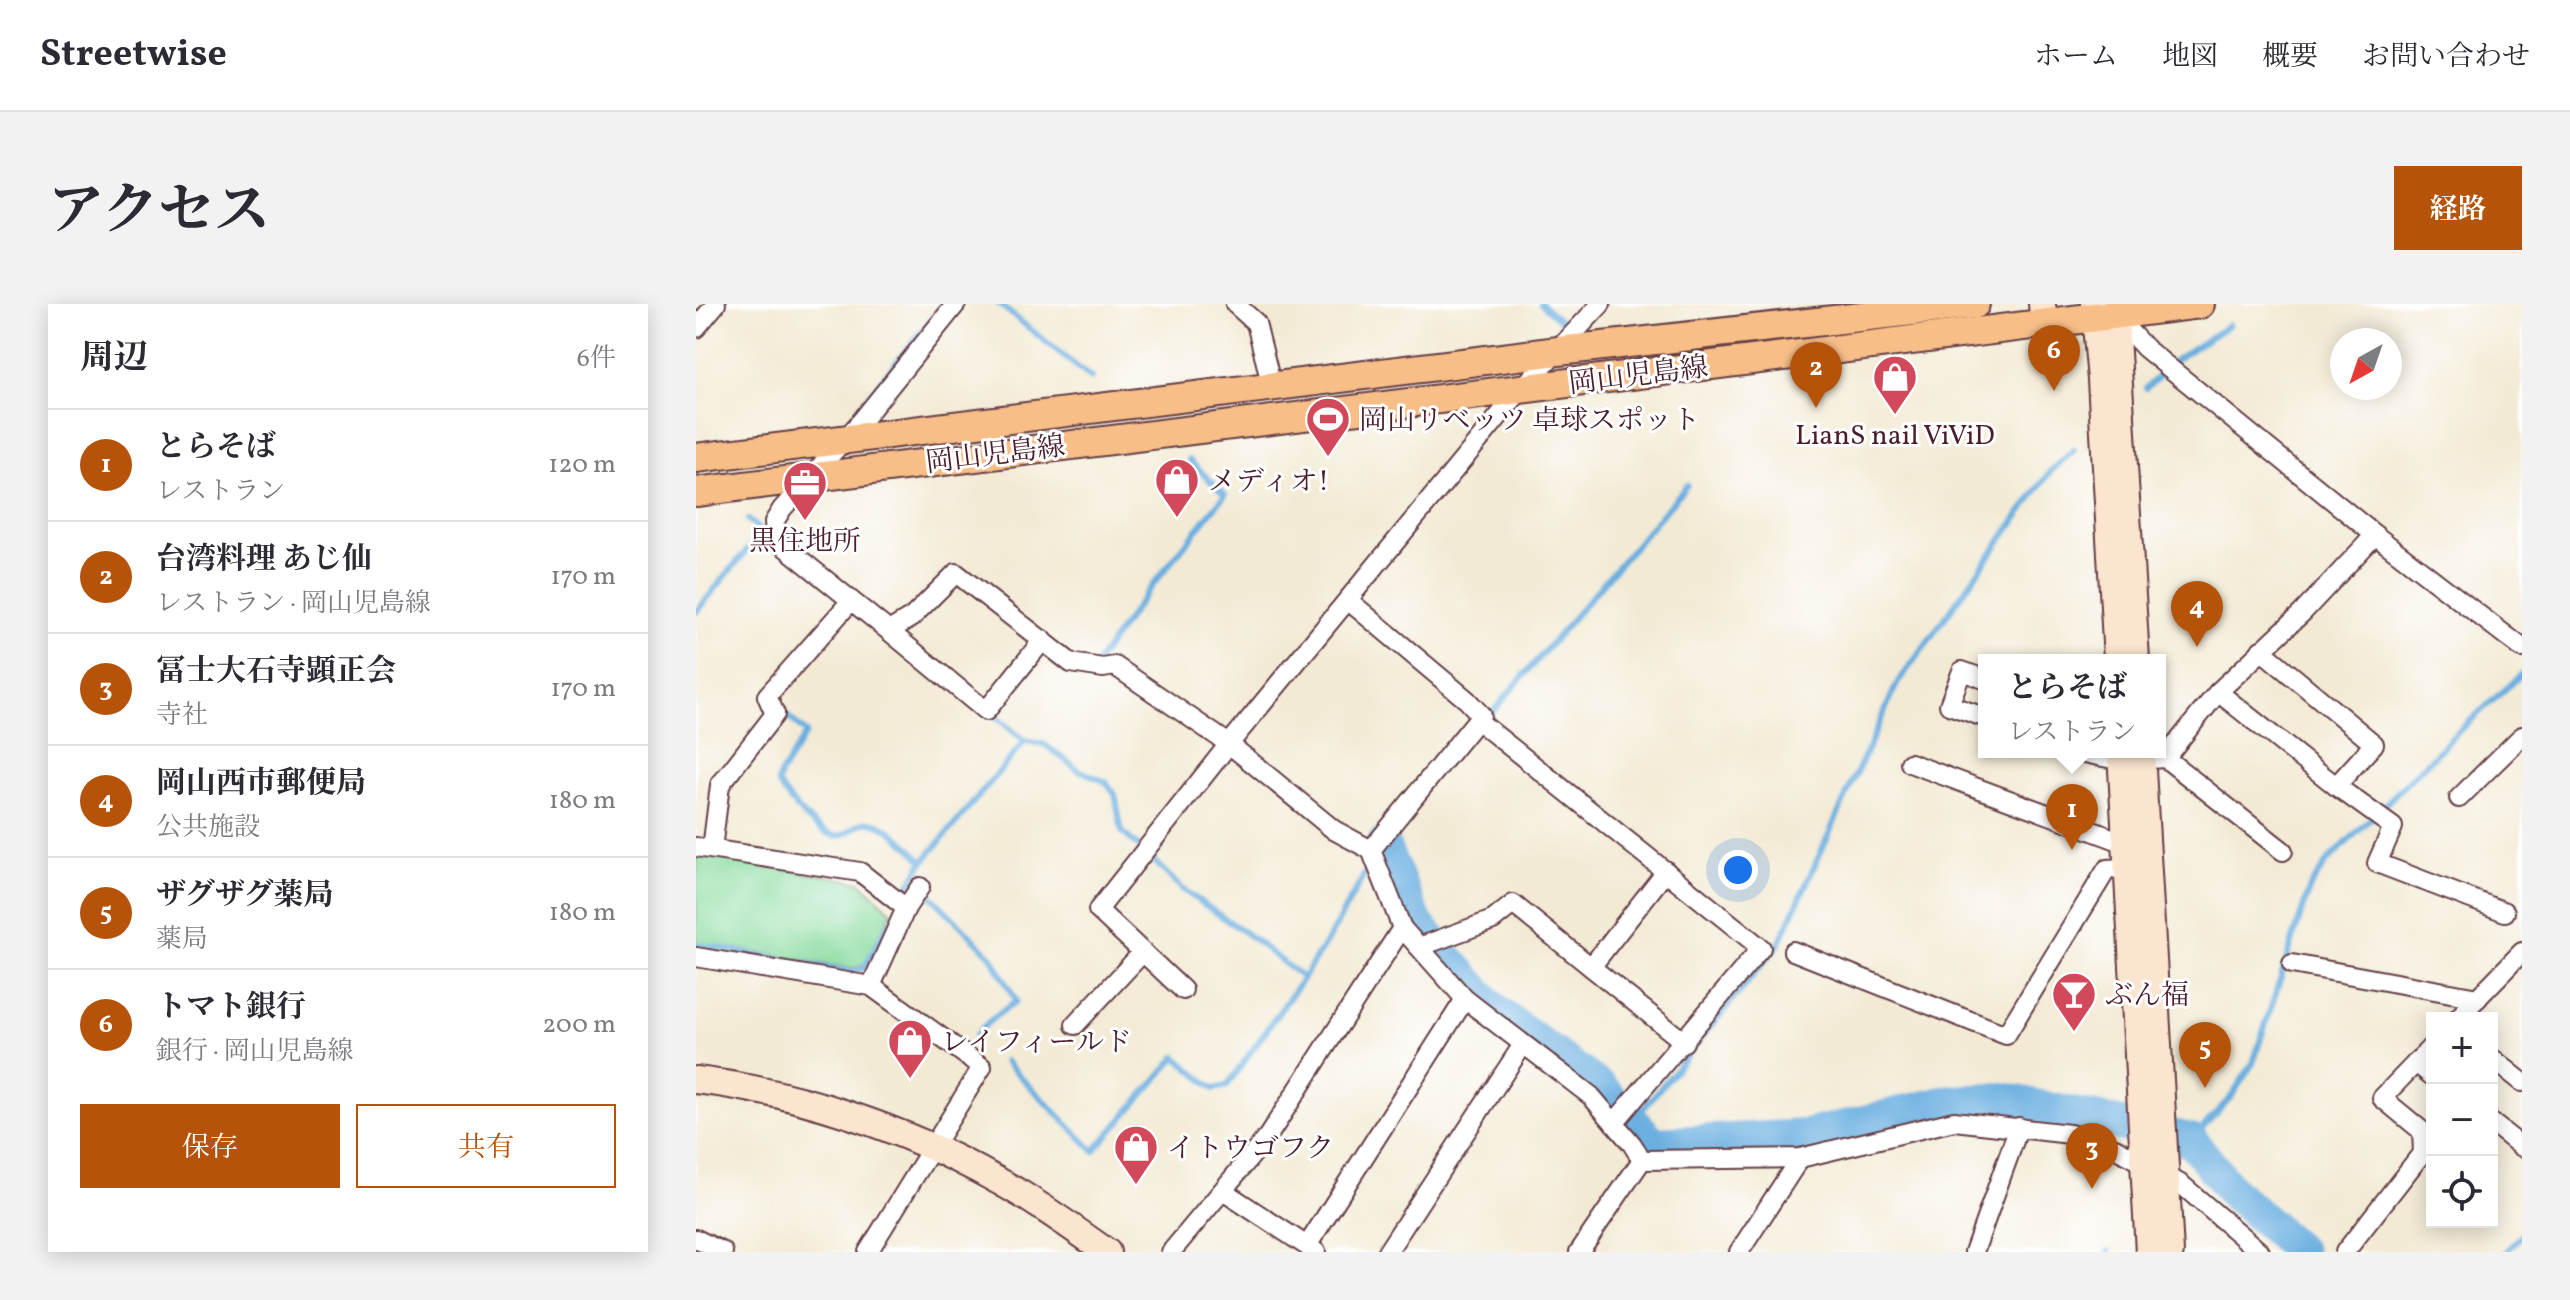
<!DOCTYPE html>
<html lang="ja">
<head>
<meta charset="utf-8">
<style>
	body { margin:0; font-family:Vollkorn,"Noto Serif JP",serif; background:#f2f2f3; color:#2b2b33 }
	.controls { position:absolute; right:24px; bottom:24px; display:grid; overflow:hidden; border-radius:0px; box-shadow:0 4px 20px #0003 }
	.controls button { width:72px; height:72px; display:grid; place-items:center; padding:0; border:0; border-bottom:2px solid #e1e1e2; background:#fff; color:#2b2b33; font:40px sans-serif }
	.compass { position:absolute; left:1634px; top:24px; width:72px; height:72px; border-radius:50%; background:#fff; box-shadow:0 4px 20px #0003; rotate:220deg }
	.you { position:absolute; left:1042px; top:566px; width:28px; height:28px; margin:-20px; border:6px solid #fff; border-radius:50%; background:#1a73e8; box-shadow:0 0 0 12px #1a73e833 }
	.badge { display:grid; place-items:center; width:52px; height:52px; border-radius:50%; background:#b45309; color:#fff; font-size:26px; font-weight:700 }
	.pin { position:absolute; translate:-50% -66px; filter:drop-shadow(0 2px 4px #0008) }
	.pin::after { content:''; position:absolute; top:42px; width:28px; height:24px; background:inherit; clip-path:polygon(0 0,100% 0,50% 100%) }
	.popup { position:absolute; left:1282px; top:350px; width:188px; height:104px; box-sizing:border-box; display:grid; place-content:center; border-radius:0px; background:#fff; filter:drop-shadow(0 2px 6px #0005); font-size:26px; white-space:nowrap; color:#7c7c81 }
	.popup b { font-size:30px; color:#2b2b33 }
	.popup::after { content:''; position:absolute; left:50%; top:100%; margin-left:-16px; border:16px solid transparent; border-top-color:#fff }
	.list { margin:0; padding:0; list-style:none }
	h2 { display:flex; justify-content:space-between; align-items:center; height:104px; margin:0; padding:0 32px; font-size:34px }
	h2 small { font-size:26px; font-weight:400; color:#7c7c81 }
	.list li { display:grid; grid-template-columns:52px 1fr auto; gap:24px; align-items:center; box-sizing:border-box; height:112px; padding:0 32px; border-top:2px solid #e1e1e2 }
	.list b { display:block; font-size:30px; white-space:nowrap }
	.list p { margin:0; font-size:26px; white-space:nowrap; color:#7c7c81 }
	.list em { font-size:26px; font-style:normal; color:#7c7c81 }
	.actions { display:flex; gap:16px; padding:24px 32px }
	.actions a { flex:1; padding:18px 0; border:2px solid #b45309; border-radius:0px; text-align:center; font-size:28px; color:#b45309 }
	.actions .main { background:#b45309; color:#fff }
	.icon { flex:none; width:44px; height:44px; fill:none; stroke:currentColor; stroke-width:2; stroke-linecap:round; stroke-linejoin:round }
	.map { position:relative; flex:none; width:1826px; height:948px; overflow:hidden; border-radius:0px }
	header { display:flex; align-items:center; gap:48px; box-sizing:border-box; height:112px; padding:0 40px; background:#fff; border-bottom:2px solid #e1e1e2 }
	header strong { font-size:38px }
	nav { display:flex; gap:44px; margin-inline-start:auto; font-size:28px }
	.intro { display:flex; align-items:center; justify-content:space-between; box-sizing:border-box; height:192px; padding:0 48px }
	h1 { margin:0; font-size:56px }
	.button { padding:20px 36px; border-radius:0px; background:#b45309; color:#fff; font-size:28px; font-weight:700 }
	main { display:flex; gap:48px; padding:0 48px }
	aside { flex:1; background:#fff; border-radius:0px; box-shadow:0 4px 20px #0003 }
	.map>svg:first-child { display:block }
	.green { fill:#86da9d; stroke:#687c64; stroke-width:2 }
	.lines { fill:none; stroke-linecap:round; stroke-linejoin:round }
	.stream { stroke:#6bafe0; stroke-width:6 }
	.river { stroke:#6bafe0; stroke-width:34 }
	.street-casing { stroke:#633d44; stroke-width:22 }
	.secondary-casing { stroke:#633d44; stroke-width:30 }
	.primary-casing { stroke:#633d44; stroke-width:32 }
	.street { stroke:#fff; stroke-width:18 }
	.secondary { stroke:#fce5cf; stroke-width:26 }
	.primary { stroke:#f7be88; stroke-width:28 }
	.labels { text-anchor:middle; stroke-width:6; stroke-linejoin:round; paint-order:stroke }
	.street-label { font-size:28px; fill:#4a1f2b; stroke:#fff }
	.poi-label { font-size:28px; fill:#4a1f2b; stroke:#fff; text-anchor:start }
</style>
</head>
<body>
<header>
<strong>Streetwise</strong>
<nav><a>ホーム</a><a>地図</a><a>概要</a><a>お問い合わせ</a></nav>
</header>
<div class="intro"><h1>アクセス</h1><a class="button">経路</a></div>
<main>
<aside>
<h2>周辺<small>6件</small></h2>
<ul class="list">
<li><span class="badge">1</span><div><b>とらそば</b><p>レストラン</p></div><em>120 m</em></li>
<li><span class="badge">2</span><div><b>台湾料理 あじ仙</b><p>レストラン · 岡山児島線</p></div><em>170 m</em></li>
<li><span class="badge">3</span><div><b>冨士大石寺顕正会</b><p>寺社</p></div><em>170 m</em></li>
<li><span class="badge">4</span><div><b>岡山西市郵便局</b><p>公共施設</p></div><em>180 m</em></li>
<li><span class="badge">5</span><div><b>ザグザグ薬局</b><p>薬局</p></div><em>180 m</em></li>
<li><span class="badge">6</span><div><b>トマト銀行</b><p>銀行 · 岡山児島線</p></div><em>200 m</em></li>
</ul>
<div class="actions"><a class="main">保存</a><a>共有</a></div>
</aside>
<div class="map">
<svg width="1826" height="948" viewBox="0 0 1826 948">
	<rect width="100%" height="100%" fill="#fff"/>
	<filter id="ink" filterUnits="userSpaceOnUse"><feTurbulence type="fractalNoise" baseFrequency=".0125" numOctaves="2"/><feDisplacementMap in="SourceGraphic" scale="16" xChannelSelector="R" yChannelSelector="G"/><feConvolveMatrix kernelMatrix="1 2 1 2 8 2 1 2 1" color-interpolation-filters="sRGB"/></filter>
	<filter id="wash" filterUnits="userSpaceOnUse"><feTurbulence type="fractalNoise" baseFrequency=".006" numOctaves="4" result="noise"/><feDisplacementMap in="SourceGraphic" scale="32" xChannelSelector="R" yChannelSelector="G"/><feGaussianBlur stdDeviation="1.8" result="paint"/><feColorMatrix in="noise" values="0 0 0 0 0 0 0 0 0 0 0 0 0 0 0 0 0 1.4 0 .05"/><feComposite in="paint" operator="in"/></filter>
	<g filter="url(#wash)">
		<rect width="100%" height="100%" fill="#f3ead4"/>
		<polygon class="green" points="0,549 164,578 196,608 168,661 156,665 0,638"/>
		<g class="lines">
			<g class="stream">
				<polyline points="303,0 395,74"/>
				<polyline points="845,0 866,18"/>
				<polyline points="1450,84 1479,56 1533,21"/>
				<polyline points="163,104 248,0"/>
				<polyline points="52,216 62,225"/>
				<polyline points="0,308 60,235"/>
				<polyline points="401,358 451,288 529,191 493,156"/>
				<path d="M84 405 110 429 84 471 82 479C91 494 127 538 146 531 158 527 165 514 179 519 197 524 214 545 228 557"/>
				<polyline points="295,409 329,437"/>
				<polyline points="793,412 991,181"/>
				<polyline points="452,551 486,585 551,630 607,674 634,632 671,566"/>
				<polyline points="212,583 226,559 329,437 348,440 383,466 410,478 419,490 426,528 442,542"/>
				<path d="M228 585 295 652 320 697C309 706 285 721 280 732"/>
				<polyline points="0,640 156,668 168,664 193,618"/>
				<polyline points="309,757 398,847 480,753 518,785 531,782 607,674"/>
				<polyline points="937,817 1083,640 1201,380 1355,167 1378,146"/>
				<polyline points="1495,836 1535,793 1557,759 1614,583 1630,559 1765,425 1826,370"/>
				<polyline points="1413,948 1413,947"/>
				<polyline points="1810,948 1826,931"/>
			</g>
			<polyline class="river" points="687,541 721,620 799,707 905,784 958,840 1110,832 1247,799 1308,795 1495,836 1536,888 1604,948"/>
		</g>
	</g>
	<g filter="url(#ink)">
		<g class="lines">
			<g class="street-casing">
				<g id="street">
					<polyline points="260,0 167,115 86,205 78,218 79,235 193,327 216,313 260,269 375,359 407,364 419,362 533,440 638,526 675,546 706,624 769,695 895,792 936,840 946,856"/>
					<polyline points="539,0 560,19 576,83"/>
					<polyline points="1418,11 1449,44 1679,231 1826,344"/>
					<polyline points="0,24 20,0"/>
					<polyline points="653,297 771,396 785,411 781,416"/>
					<polyline points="193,327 290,407 347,336"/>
					<polyline points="1288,375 1266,367 1253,401 1288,413"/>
					<polyline points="1522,388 1640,482 1678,440 1565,346"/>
					<polyline points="1384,448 1426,457 1469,454 1522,388 1606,309 1679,231"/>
					<polyline points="1469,454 1587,547"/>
					<polyline points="1214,459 1429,539"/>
					<polyline points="1640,482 1697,523 1681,559 1809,608"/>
					<polyline points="1763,494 1826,432"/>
					<polyline points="0,543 164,568 210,604 175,682"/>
					<polyline points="16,545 24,481 79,410 71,392 155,297"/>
					<polyline points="675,546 781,416 1065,644 918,819"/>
					<polyline points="210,604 224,583"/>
					<polyline points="723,643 797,616 817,600 988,738"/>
					<polyline points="1097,647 1310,731 1411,565 1441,563"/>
					<polyline points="0,653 175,682 286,763 172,948"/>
					<polyline points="1596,660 1782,694"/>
					<polyline points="895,663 970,567"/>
					<polyline points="487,686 402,606 533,440 826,84 905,0"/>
					<polyline points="1762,714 1826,648"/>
					<polyline points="379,721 447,648"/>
					<polyline points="1796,754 1826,778"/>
					<polyline points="1720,759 1736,772"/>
					<polyline points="1796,819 1826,843"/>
					<polyline points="946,856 1104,854 1258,817 1374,830 1419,844 1486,881 1564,948"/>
					<polyline points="527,887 620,948"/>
					<polyline points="0,935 27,948"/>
					<polyline points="611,942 769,695"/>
					<polyline points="475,948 572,832 706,624"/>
					<polyline points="691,948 826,742"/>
					<polyline points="883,948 946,856"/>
					<polyline points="1043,948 1104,854"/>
					<polyline points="1278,948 1323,823"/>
					<polyline points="1649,948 1727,848 1726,827 1686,794 1736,742"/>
				</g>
			</g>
			<g class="secondary-casing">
				<g id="secondary">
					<polyline points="1346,0 1348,20"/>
					<polyline points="1398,0 1405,76 1421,356"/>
					<polyline points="1418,0 1440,356"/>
					<polyline points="1425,448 1453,948"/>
					<polyline points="1445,448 1474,948"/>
					<path d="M0 776C102 788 210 825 299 875 338 896 375 923 411 948"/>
				</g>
			</g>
			<g class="primary-casing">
				<g id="primary">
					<polyline points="0,154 862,47 1279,0"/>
					<polyline points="0,188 1504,0"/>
				</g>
			</g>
			<use href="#street" class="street"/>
			<use href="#secondary" class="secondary"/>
			<use href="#primary" class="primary"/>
		</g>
	</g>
	<defs>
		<g id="shop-pin" transform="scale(2.3)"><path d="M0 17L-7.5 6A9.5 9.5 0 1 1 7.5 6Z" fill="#d1495b" stroke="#fff"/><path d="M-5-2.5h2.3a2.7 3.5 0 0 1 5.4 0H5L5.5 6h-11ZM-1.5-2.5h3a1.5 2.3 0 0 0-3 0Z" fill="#fff"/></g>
		<g id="stadium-pin" transform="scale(2.3)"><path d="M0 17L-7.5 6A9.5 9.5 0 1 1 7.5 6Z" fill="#d1495b" stroke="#fff"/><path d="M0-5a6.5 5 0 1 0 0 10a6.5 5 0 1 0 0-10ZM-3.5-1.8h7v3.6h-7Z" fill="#fff"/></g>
		<g id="office-pin" transform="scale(2.3)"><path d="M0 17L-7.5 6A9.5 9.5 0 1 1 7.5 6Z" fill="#d1495b" stroke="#fff"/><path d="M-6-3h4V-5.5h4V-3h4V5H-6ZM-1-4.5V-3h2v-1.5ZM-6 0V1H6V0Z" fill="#fff"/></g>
		<g id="bar-pin" transform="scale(2.3)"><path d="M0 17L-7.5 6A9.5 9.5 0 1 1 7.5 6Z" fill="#d1495b" stroke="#fff"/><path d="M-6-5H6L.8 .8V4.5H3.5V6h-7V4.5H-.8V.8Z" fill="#fff"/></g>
	</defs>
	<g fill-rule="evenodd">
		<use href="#shop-pin" x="1199" y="73"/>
		<use href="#stadium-pin" x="632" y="115"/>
		<use href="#shop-pin" x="481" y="176"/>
		<use href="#office-pin" x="109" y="179"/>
		<use href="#bar-pin" x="1378" y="690"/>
		<use href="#shop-pin" x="214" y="737"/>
		<use href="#shop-pin" x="440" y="843"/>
	</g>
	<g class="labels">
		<g class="street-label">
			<text transform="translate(942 70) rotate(-7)" y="10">岡山児島線</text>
			<text transform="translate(299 149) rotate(-7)" y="10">岡山児島線</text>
		</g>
		<g class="poi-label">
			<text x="663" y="125">岡山リベッツ 卓球スポット</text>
			<text x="1199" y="140" text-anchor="middle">LianS nail ViViD</text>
			<text x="512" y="186">メディオ!</text>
			<text x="109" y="246" text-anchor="middle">黒住地所</text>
			<text x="1409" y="700">ぶん福</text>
			<text x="245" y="747">レイフィールド</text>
			<text x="471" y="853">イトウゴフク</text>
		</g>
	</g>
</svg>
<div class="controls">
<button>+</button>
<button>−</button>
<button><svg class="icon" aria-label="locate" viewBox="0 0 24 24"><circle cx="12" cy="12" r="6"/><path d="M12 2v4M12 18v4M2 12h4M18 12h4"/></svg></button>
</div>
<svg class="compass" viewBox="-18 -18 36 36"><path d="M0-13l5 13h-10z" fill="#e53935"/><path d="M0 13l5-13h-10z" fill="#7c7c81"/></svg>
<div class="you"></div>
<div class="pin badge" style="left:1376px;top:546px">1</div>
<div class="popup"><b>とらそば</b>レストラン</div>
<div class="pin badge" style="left:1120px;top:104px">2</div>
<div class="pin badge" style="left:1396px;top:885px">3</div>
<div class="pin badge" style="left:1501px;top:343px">4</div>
<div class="pin badge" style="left:1509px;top:784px">5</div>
<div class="pin badge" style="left:1358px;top:87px">6</div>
</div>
</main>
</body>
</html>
